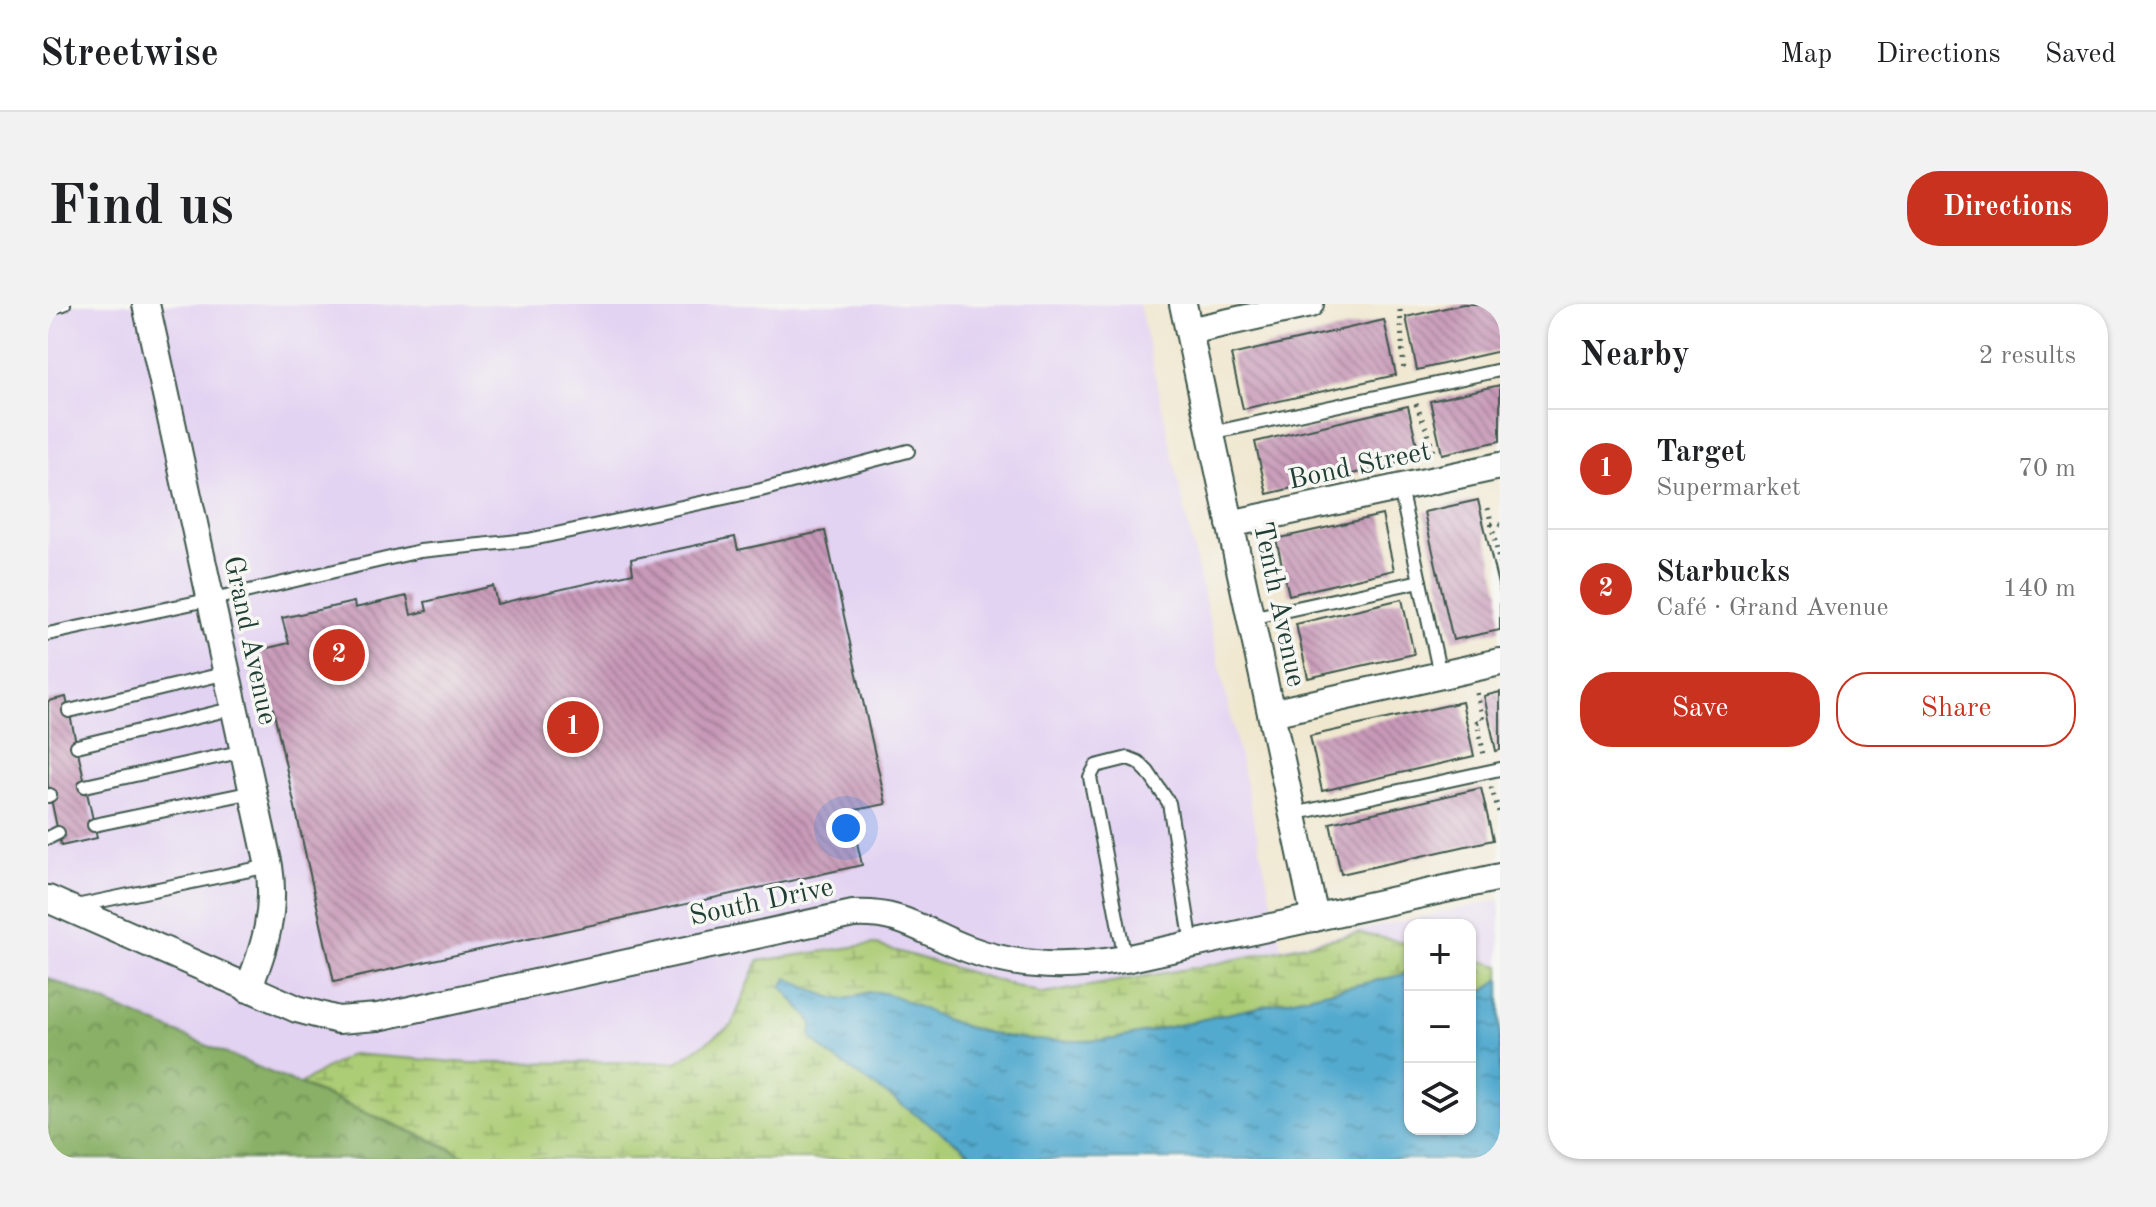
<!DOCTYPE html>
<html lang="en">
<head>
<meta charset="utf-8">
<style>
	body { margin:0; font-family:"Old Standard TT",serif; background:#f2f2f2; color:#202124 }
	.controls { position:absolute; right:24px; bottom:24px; display:grid; overflow:hidden; border-radius:16px; box-shadow:0 2px 6px #0004 }
	.controls button { width:72px; height:72px; display:grid; place-items:center; padding:0; border:0; border-bottom:2px solid #e0e0e0; background:#fff; color:#202124; font:40px sans-serif }
	.you { position:absolute; left:798px; top:524px; width:28px; height:28px; margin:-20px; border:6px solid #fff; border-radius:50%; background:#1a73e8; box-shadow:0 0 0 12px #1a73e833 }
	.badge { display:grid; place-items:center; width:52px; height:52px; border-radius:50%; background:#c8321e; color:#fff; font-size:26px; font-weight:700 }
	.pin { position:absolute; translate:-50% -50%; border:4px solid #fff; box-shadow:0 2px 8px #0006 }
	.list { margin:0; padding:0; list-style:none }
	h2 { display:flex; justify-content:space-between; align-items:center; height:104px; margin:0; padding:0 32px; font-size:34px }
	h2 small { font-size:26px; font-weight:400; color:#757577 }
	.list li { display:grid; grid-template-columns:52px 1fr auto; gap:24px; align-items:center; box-sizing:border-box; height:120px; padding:0 32px; border-top:2px solid #e0e0e0 }
	.list b { display:block; font-size:30px; white-space:nowrap }
	.list p { margin:0; font-size:26px; white-space:nowrap; color:#757577 }
	.list em { font-size:26px; font-style:normal; color:#757577 }
	.actions { display:flex; gap:16px; padding:24px 32px }
	.actions a { flex:1; padding:18px 0; border:2px solid #c8321e; border-radius:32px; text-align:center; font-size:28px; color:#c8321e }
	.actions .main { background:#c8321e; color:#fff }
	.icon { flex:none; width:44px; height:44px; fill:none; stroke:currentColor; stroke-width:2; stroke-linecap:round; stroke-linejoin:round }
	.map { position:relative; flex:none; width:1452px; height:855px; overflow:hidden; border-radius:32px }
	header { display:flex; align-items:center; gap:48px; box-sizing:border-box; height:112px; padding:0 40px; background:#fff; border-bottom:2px solid #e0e0e0 }
	header strong { font-size:38px }
	nav { display:flex; gap:44px; margin-inline-start:auto; font-size:28px }
	.intro { display:flex; align-items:center; justify-content:space-between; box-sizing:border-box; height:192px; padding:0 48px }
	h1 { margin:0; font-size:56px }
	.button { padding:20px 36px; border-radius:32px; background:#c8321e; color:#fff; font-size:28px; font-weight:700 }
	main { display:flex; gap:48px; padding:0 48px }
	aside { flex:1; background:#fff; border-radius:32px; box-shadow:0 2px 6px #0004 }
	.map>svg:first-child { display:block }
	.built { fill:#e3d3f2; fill-rule:evenodd }
	.forest { fill:url(#forest-crowns); stroke:#54764d; stroke-width:2 }
	.wetland { fill:url(#wetland-marsh); stroke:#668454; stroke-width:2 }
	.water { fill:url(#water-ripples); stroke:#387482; stroke-width:2 }
	.building { fill:url(#building-back-hatch) }
	.lines { fill:none; stroke-linecap:round; stroke-linejoin:round }
	.service-casing { stroke:#3e564b; stroke-width:16 }
	.minor-casing { stroke:#3e564b; stroke-width:30 }
	.path { stroke:#3e564b; stroke-width:5; stroke-dasharray:2 6; stroke-linecap:butt }
	.service { stroke:#fff; stroke-width:12 }
	.minor { stroke:#fff; stroke-width:26 }
	.labels { text-anchor:middle; stroke-width:7; stroke-linejoin:round; paint-order:stroke }
	.street-label { font-size:28px; fill:#1f3d34; stroke:#f6f6f2 }
</style>
</head>
<body>
<header>
<strong>Streetwise</strong>
<nav><a>Map</a><a>Directions</a><a>Saved</a></nav>
</header>
<div class="intro"><h1>Find us</h1><a class="button">Directions</a></div>
<main>
<div class="map">
<svg width="1452" height="855" viewBox="0 0 1452 855">
	<defs>
		<pattern id="forest-crowns" width="20" height="18" patternUnits="userSpaceOnUse" patternTransform="scale(2)"><rect width="20" height="18" fill="#89b066"/><path d="M2 6a3 3 0 1 1 6 0M12 15a3 3 0 1 1 6 0" fill="none" stroke="#6f9055"/></pattern>
		<pattern id="wetland-marsh" width="20" height="14" patternUnits="userSpaceOnUse" patternTransform="scale(2)"><rect width="20" height="14" fill="#accc74"/><path d="M1 5h8M5 5V1M11 12h8M15 12V8" fill="none" stroke="#8ba760"/></pattern>
		<pattern id="water-ripples" width="26" height="14" patternUnits="userSpaceOnUse" patternTransform="scale(2)"><rect width="26" height="14" fill="#52aacf"/><path d="M2 4q2-2 4 0t4 0M15 11q2-2 4 0t4 0" fill="none" stroke="#438ca9"/></pattern>
		<pattern id="building-back-hatch" width="6" height="6" patternUnits="userSpaceOnUse" patternTransform="scale(2)"><rect width="6" height="6" fill="#c899b8"/><path d="M-1 5l2 2M0 0l6 6M5-1l2 2" fill="none" stroke="#a27e96"/></pattern>
	</defs>
	<rect width="100%" height="100%" fill="#f6f6f2"/>
	<filter id="ink" filterUnits="userSpaceOnUse"><feTurbulence type="fractalNoise" baseFrequency=".0125" numOctaves="2"/><feDisplacementMap in="SourceGraphic" scale="16" xChannelSelector="R" yChannelSelector="G"/><feConvolveMatrix kernelMatrix="1 2 1 2 8 2 1 2 1" color-interpolation-filters="sRGB"/></filter>
	<filter id="wash" filterUnits="userSpaceOnUse"><feTurbulence type="fractalNoise" baseFrequency=".006" numOctaves="4" result="noise"/><feDisplacementMap in="SourceGraphic" scale="32" xChannelSelector="R" yChannelSelector="G"/><feGaussianBlur stdDeviation="1.8" result="paint"/><feColorMatrix in="noise" values="0 0 0 0 0 0 0 0 0 0 0 0 0 0 0 0 0 1.4 0 .05"/><feComposite in="paint" operator="in"/></filter>
	<g filter="url(#wash)">
		<rect width="100%" height="100%" fill="#f0e7cf"/>
		<path class="built" d="M0 0H1091L1234 643 1452 596V855H420L403 844 0 674ZM1362 621H1422V825H1362Z"/>
		<polygon class="forest" points="0,674 403,845 420,855 0,855"/>
		<g class="wetland">
			<path d="M1310 629 1362 639V669L1067 735C1006 740 956 738 898 716 875 707 854 693 830 688 816 686 806 694 794 696 783 697 747 686 734 683L764 718 919 848 932 855H420L403 844 252 780 303 750 422 759 629 758 684 721 710 657 825 640 995 690 1157 662Z"/>
			<polygon points="1422,654 1452,662 1452,675 1435,687 1422,678"/>
		</g>
		<path class="water" d="M1362 669V825H1422V678L1435 687 1452 675V855H932L780 750 763 733 764 718 734 683 739 674C755 681 774 692 791 695 802 697 815 687 827 688 852 690 874 706 896 715 952 738 1007 740 1067 735Z"/>
		<g id="blocks">
			<g class="building">
				<polygon points="1415,0 1452,0 1452,47 1369,66 1358,13"/>
				<polygon points="1336,16 1348,71 1195,105 1183,51"/>
				<polygon points="1452,81 1452,137 1394,150 1382,97"/>
				<polygon points="1360,102 1372,154 1219,190 1207,138"/>
				<polygon points="1430,196 1452,289 1452,326 1405,336 1376,208"/>
				<polygon points="1334,211 1346,266 1241,291 1228,235"/>
				<polygon points="777,227 838,500 802,507 814,561 286,678 212,346 241,339 234,314 306,298 307,304 359,292 363,311 379,307 377,298 445,282 449,300 585,269 583,255 687,233 690,246"/>
				<polygon points="1354,295 1366,350 1260,374 1248,320"/>
				<polygon points="1452,388 1452,446 1448,447 1436,392"/>
				<polygon points="18,393 49,534 13,542 0,481 0,397"/>
				<polygon points="1414,398 1426,452 1274,487 1262,432"/>
				<polygon points="1433,484 1445,536 1293,570 1282,519"/>
			</g>
		</g>
	</g>
	<g filter="url(#ink)">
		<use href="#blocks" fill-opacity="0" stroke="#3e564b" stroke-width="2"/>
		<g class="lines">
			<g class="service-casing">
				<g id="service">
					<polyline points="0,4 16,0"/>
					<polyline points="1163,129 1452,66"/>
					<polyline points="1352,184 1392,371"/>
					<polyline points="1203,314 1372,277"/>
					<polyline points="0,330 197,288 372,247 480,236 713,186 860,147"/>
					<polyline points="21,407 179,369"/>
					<polyline points="29,442 187,404"/>
					<polyline points="37,482 196,447"/>
					<polyline points="0,492 2,491"/>
					<polyline points="1245,510 1452,465"/>
					<polyline points="46,521 205,488"/>
					<polyline points="0,534 10,529"/>
					<polyline points="28,602 221,562"/>
					<polyline points="1077,655 1042,473 1048,462 1080,454 1090,458 1100,468 1121,499 1144,640"/>
				</g>
			</g>
			<g class="minor-casing">
				<g id="minor">
					<path d="M98 0 221 562C228 607 217 643 200 685"/>
					<polyline points="1135,0 1267,614"/>
					<polyline points="1141,27 1262,0"/>
					<polyline points="1182,220 1452,162"/>
					<polyline points="1223,409 1452,358"/>
					<path d="M0 595 249 705 290 716 330 713 805 610C855 607 876 629 920 645 973 665 1023 664 1077 655L1452 573"/>
				</g>
			</g>
			<g class="path">
				<polyline points="1352,6 1356,69"/>
				<polyline points="1368,100 1380,129 1386,151"/>
				<polyline points="1440,204 1452,261"/>
				<polyline points="1443,220 1452,221"/>
				<polyline points="1429,389 1435,416 1429,418 1436,451"/>
				<polyline points="1443,483 1452,511"/>
			</g>
			<use href="#service" class="service"/>
			<use href="#minor" class="minor"/>
		</g>
	</g>
	<g class="labels">
		<g class="street-label">
			<text transform="translate(1311 160) rotate(-12)" y="10">Bond Street</text>
			<text transform="translate(1233 300) rotate(78)" y="10">Tenth Avenue</text>
			<text transform="translate(204 336) rotate(78)" y="10">Grand Avenue</text>
			<text transform="translate(713 596) rotate(-12)" y="10">South Drive</text>
		</g>
	</g>
</svg>
<div class="controls">
<button>+</button>
<button>−</button>
<button><svg class="icon" aria-label="layers" viewBox="0 0 24 24"><path d="M12 4l9 5-9 5-9-5zM3 14l9 5 9-5"/></svg></button>
</div>
<div class="you"></div>
<div class="pin badge" style="left:525px;top:423px">1</div>
<div class="pin badge" style="left:291px;top:351px">2</div>
</div>
<aside>
<h2>Nearby<small>2 results</small></h2>
<ul class="list">
<li><span class="badge">1</span><div><b>Target</b><p>Supermarket</p></div><em>70 m</em></li>
<li><span class="badge">2</span><div><b>Starbucks</b><p>Café · Grand Avenue</p></div><em>140 m</em></li>
</ul>
<div class="actions"><a class="main">Save</a><a>Share</a></div>
</aside>
</main>
</body>
</html>
